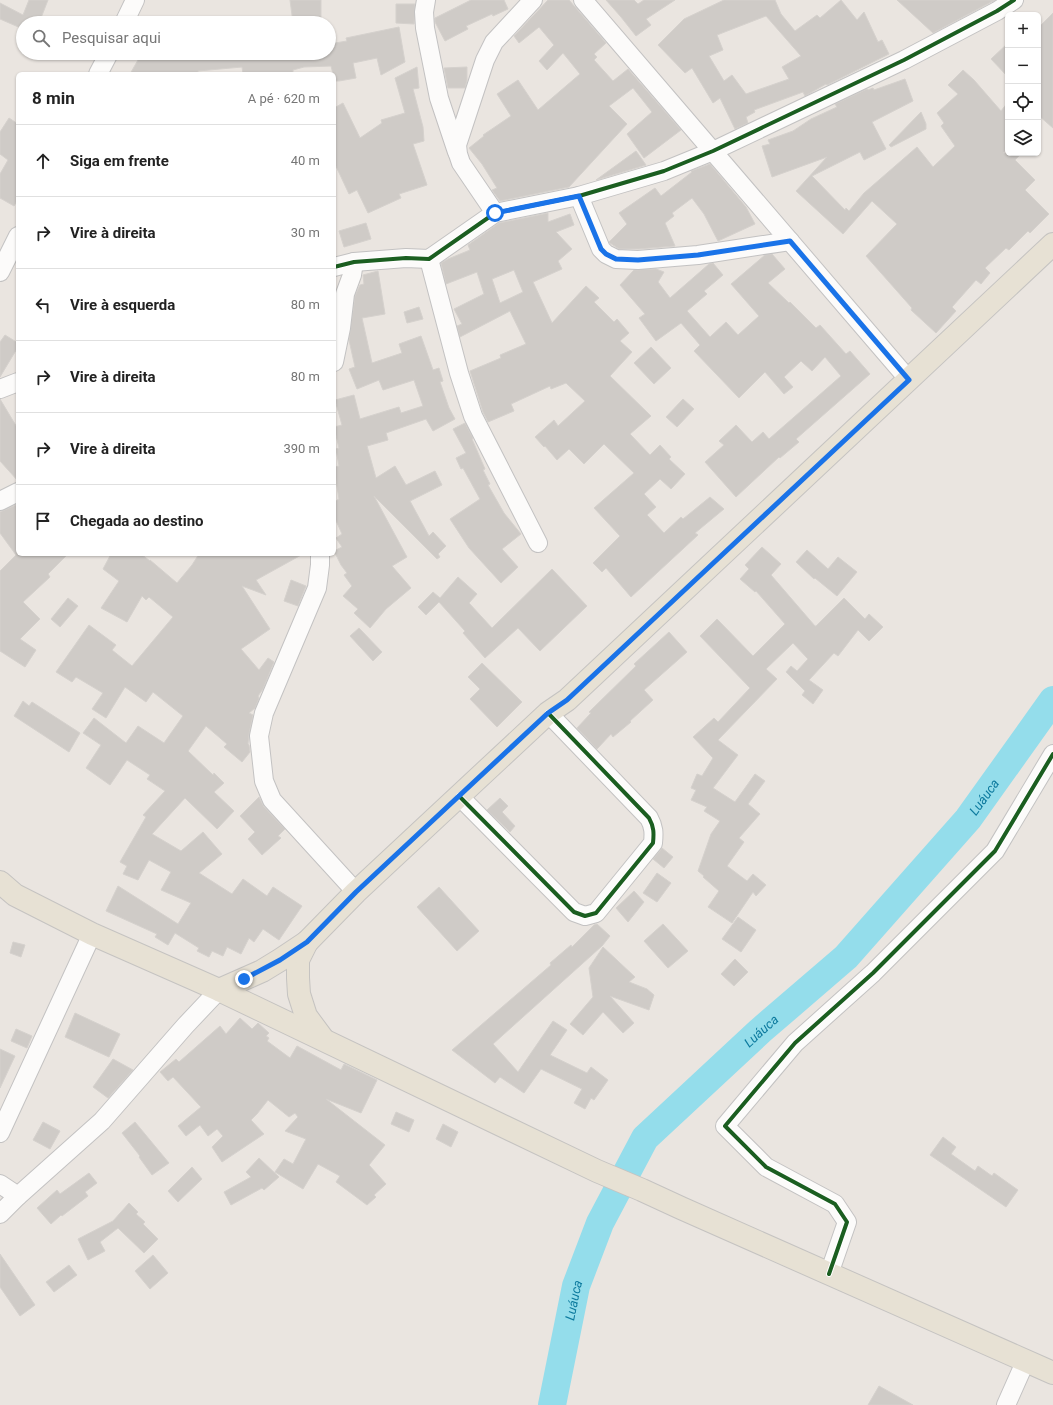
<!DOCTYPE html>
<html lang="pt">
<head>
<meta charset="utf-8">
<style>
	body { margin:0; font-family:Roboto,sans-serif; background:#f6f6f6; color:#222 }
	.controls { position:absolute; right:12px; top:12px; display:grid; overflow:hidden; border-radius:6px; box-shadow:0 1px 3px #0004 }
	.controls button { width:36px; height:36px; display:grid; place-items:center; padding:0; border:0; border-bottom:1px solid #e0e0e0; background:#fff; color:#222; font:20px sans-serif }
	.stop { position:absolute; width:12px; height:12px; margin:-9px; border:3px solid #1a73e8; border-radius:50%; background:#fff }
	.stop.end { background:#1a73e8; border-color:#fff; box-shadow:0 1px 4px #0008 }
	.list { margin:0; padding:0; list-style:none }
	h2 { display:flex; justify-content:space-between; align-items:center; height:52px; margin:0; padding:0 16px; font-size:17px }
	h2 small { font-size:13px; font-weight:400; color:#767676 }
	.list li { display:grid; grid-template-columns:26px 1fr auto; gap:12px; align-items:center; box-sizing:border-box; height:72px; padding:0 16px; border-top:1px solid #e0e0e0 }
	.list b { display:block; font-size:15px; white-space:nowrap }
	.list em { font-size:13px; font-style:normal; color:#767676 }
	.icon { flex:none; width:22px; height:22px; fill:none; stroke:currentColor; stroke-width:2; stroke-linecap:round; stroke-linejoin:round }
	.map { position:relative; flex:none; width:1053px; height:1405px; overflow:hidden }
	.search { position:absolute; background:#fff; box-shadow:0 1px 3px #0004; left:16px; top:16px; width:320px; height:44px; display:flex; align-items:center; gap:10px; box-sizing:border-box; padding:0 14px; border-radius:22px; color:#767676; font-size:15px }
	.panel { position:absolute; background:#fff; box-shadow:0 1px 3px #0004; left:16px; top:72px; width:320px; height:484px; border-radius:6px }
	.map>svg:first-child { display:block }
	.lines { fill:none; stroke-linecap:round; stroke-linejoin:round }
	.river { stroke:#94ddeb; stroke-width:28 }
	.building { fill:#cfcbc7; stroke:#d5d1cd; fill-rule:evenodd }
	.minor-casing { stroke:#c3c2c2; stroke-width:20 }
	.major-casing { stroke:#c5c3c1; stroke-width:24 }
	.minor { stroke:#fcfbfa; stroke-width:18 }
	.major { stroke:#e7e1d4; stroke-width:22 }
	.cycleway-casing { stroke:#fff; stroke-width:6 }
	.cycleway { stroke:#1b5e20; stroke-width:4 }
	.route { stroke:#1a73e8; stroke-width:5 }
	.labels { text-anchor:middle; stroke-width:3; stroke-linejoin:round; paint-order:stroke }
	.water-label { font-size:13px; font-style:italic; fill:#0c7a9e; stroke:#fff }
</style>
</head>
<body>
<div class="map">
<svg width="1053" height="1405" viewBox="0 0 1053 1405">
	<rect width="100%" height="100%" fill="#eae5e0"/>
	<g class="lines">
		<path class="river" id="s1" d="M552 1405 576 1286 600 1223 645 1138 760 1031 846 957 968 819 1053 700"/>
	</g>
	<g class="building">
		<polygon points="29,0 48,0 39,23 23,23 23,29 0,19 0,3 23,15"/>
		<polygon points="290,0 321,0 321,20 305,20 305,23 293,23"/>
		<polygon points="471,0 504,0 508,9 493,16 492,14 466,26 468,29 445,41 435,22 435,18"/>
		<polygon points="548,0 569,0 606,43 594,54 597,57 594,60 613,81 628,69 681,130 644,158 627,134 652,112 633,88 609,106 627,124 569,187 500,201 492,190 497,188 482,164 469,148 484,136 483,135 511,116 497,94 518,80 538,110 580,74 563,53 547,70 539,61 554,45 539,27 519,43 514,36"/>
		<polygon points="606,0 634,0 638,4 644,0 675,0 646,19 651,25 636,36 621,17"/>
		<path d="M724 0H775L781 14 795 31 817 15 820 18 841 0 857 20 864 12 878 42 882 40 889 54 827 85 826 84 805 96 803 92 754 110 755 112 746 117 748 123 735 129 720 98 713 103 692 68 685 73 658 45 684 19ZM766 16 801 56 782 67 789 79 746 94 732 75 724 81 709 56 723 50 717 35Z"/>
		<polygon points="897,0 995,0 933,33"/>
		<polygon points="396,4 415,4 414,24 396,23"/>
		<polygon points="1053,13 1053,128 1038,115 1038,28"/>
		<polygon points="399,27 405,62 381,75 377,58 353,63 356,78 339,81 334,81 334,74 333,74 331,66 304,67 293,70 293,74 243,74 242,67 198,71 198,74 130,74 142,53 174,53 171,59 204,57 204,55 225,53 329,53 329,44 347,41 346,38"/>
		<polygon points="1008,43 1008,77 991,59"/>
		<polygon points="417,67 419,88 413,89 423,127 424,141 413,144 427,185 399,194 401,198 368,213 357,190 349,194 334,162 334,108 343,103 360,138 382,123 381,120 405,113 395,78"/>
		<polygon points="467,67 467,80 465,88 448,88 444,68"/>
		<polygon points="963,70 974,80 1001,111 1008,102 1008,149 1003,153 1022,153 1015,160 1035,180 1025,190 1049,214 1030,233 1028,231 1009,250 1006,248 985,268 990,273 981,284 976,280 952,307 956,311 936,333 911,310 912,308 866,256 897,224 872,201 843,234 796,191 827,157 772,177 762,146 770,144 768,140 793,131 811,119 837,107 835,104 867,89 868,90 873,88 874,90 905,79 913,101 872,122 886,149 864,160 860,152 812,176 845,210 846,208 849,211 864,193 917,147 933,167 955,146 941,126 944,123 937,113 958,94 948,85"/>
		<polygon points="921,112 926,124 926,129 891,147 889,145"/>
		<polygon points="9,118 18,124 18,199 14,206 0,198 0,174 8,160 0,154 0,132"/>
		<polygon points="636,151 646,165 596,180"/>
		<polygon points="710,164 746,207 755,224 718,241 704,214 692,198 672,213 674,216 665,223 675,246 638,249 619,249 610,243 609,242 627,224 619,213 655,188 661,196 692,172 691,171"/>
		<path d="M548 213V222L570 214 574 225 556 232 572 249 558 261 562 269 533 282 552 323 586 286 599 298 594 302 614 322 617 319 629 333 620 341 632 352 610 376 651 416 630 434 650 455 660 445 671 457 669 459 685 474 671 489 660 479 644 494 656 507 647 515 664 533 681 517 683 519 710 497 724 509 695 533 698 535 631 597 606 568 602 572 593 563 620 536 594 508 634 473 604 444 584 464 569 449 557 460 545 446 544 447 535 437 554 420 558 426 585 401 566 383 551 389 550 386 511 404 514 411 488 422 483 412 470 371 501 358 500 355 526 344 510 311 460 337 457 326 462 324 454 309 484 294 477 272 446 284 441 263 448 259 470 250 468 245 499 223ZM514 270 523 292 500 303 492 279Z"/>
		<polygon points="366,223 371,239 344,247 339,231"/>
		<polygon points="772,254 785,269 768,283 789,303 790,302 816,328 820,325 846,354 850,351 870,374 796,439 799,442 780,458 779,457 736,497 705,462 724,445 719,441 736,425 752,442 763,432 769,439 841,376 825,357 812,371 801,361 784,377 793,387 784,394 765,372 739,398 694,351 700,345 681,323 656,341 639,318 645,314 620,285 634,270 656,269 664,272 658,282 670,298 709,264 713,263 723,275 704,291 707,294 687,311 710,337 726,322 738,335 759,316 731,284 765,255"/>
		<polygon points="378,271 385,314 362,318 372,363 402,353 399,344 421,336 433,370 439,368 443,381 440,382 449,408 455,419 433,431 426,419 386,433 388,440 367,446 376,478 395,466 406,485 435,471 442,485 410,501 429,536 433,532 446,546 438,554 440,557 437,559 374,496 407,557 392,566 411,588 386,609 370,628 354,613 358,609 343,596 352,586 344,575 347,573 341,565 334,551 342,547 336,538 342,534 334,516 334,502 339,499 334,467 339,466 336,449 339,448 334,427 342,425 335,400 354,395 360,419 399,407 401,413 423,406 414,380 383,390 379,380 357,389 349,369 355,367 349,340 355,296 360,285 364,284 363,275"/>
		<polygon points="419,307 423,319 407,323 404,312"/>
		<polygon points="5,335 18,343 18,347 0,377 0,342"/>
		<polygon points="651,347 671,368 654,384 634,363"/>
		<polygon points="0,399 18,429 18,481 0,461"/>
		<polygon points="683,399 694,409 677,427 666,417"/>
		<polygon points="465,423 473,438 472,439 485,469 483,470 490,484 488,485 504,513 521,534 502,549 518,567 501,583 469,548 450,519 480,499 463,468 461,469 456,458 466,453 453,429"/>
		<polygon points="18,504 18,554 68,554 48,574 50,577 23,602 40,619 20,639 36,650 25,667 0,651 0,571 16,555 0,533 0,512"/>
		<polygon points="762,547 781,564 771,575 815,626 816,626 844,598 865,619 869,614 883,627 869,641 858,630 838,656 834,653 809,680 823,690 813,704 802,695 805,691 786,672 791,666 797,671 808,659 793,643 766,669 777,679 718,740 738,755 713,788 735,802 755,774 765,781 748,804 760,814 739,838 744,842 727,866 747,881 753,874 766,885 756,896 753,892 732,923 708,907 719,891 703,877 704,876 698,871 711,834 720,821 704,811 707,807 691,800 696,790 691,788 697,774 702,776 713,758 693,737 714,718 718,722 750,688 700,636 717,619 753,656 785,624 756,591 755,592 740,579 749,569 745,565"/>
		<polygon points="807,550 828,569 838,557 857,572 837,596 815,578 814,579 796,562"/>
		<polygon points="111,554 141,554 150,561 150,560 177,583 192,565 199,554 303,554 256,580 266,595 242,586 270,629 241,649 259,670 268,658 274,662 263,689 258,696 259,698 255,708 249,713 253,715 249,734 248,744 249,745 250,752 242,762 224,747 227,744 206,726 188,751 213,775 214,773 224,783 214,792 234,811 217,829 185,798 152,834 181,851 203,832 222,854 199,873 232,894 243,879 267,896 273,887 302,906 279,940 263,929 254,942 249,938 241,954 227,947 223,956 212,951 209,957 197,951 199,948 175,933 168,945 155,937 157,934 106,911 118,886 178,924 191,903 161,890 171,872 149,860 138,880 123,874 127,866 120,862 146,817 143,815 165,791 147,779 150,775 127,760 110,785 86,768 101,745 83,733 94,718 126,743 138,726 164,743 183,716 153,692 146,702 125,687 106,718 92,709 103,693 76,677 72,682 56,672 89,625 116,645 112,650 132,666 173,617 149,597 146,600 142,596 127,622 101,608 119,581 103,569"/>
		<polygon points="552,569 587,606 540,651 518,628 485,658 463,633 465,631 439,602 426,615 418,607 433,592 440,598 458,577 477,594 469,603 492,628"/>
		<polygon points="291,580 306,586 298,606 284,601"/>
		<polygon points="68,598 78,606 60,627 51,619"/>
		<polygon points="359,628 382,652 373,661 350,636"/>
		<polygon points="669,632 687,652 644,690 653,700 630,721 631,722 613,737 611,734 597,749 577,728 591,713 589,712 636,666 634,664"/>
		<polygon points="482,663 522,702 497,727 470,699 480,689 468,677"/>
		<polygon points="23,701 29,706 32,702 80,733 69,752 14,716"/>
		<polygon points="259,797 264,807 285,829 278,836 281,838 262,855 248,839 255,832 240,816"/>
		<polygon points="500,798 508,806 502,812 515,826 510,832 487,810"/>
		<polygon points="662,848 673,857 664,868 653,859"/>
		<polygon points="657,873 671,883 657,902 643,893"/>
		<polygon points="439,887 479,931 457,951 417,907"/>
		<polygon points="634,891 644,902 628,922 616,908"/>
		<polygon points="738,917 756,930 741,952 722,939"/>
		<polygon points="597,924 610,936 602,946 493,1044 518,1072 553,1021 567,1030 550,1055 587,1073 591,1067 608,1080 594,1100 591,1098 585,1109 574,1103 582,1089 541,1069 524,1093 500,1077 495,1083 452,1050 551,965 550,963 571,945 572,947 594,925"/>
		<polygon points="663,924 688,951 668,968 644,941"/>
		<polygon points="13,942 25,945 21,957 10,953"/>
		<polygon points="603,947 635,977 629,982 647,989 654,995 649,1010 610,996 634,1023 623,1033 603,1012 583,1035 570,1024 593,997 589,968"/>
		<polygon points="735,959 748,972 734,986 721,974"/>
		<polygon points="75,1013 120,1034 109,1057 65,1037"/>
		<polygon points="240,1018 252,1029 258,1023 269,1033 266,1036 269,1038 267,1041 290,1058 297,1046 341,1070 344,1064 377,1080 361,1113 326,1099 385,1145 369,1165 386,1184 374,1195 376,1197 367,1205 336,1182 340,1176 318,1164 303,1189 275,1172 284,1159 293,1164 306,1139 285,1131 298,1117 295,1113 289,1117 268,1100 257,1114 251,1120 264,1134 222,1162 212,1147 223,1136 217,1129 208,1136 200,1125 186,1136 178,1126 201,1107 173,1077 168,1081 160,1072 176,1059 179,1062 220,1026 226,1034"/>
		<polygon points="16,1029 32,1036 27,1048 11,1041"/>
		<polygon points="0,1049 15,1056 0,1088"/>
		<polygon points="113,1059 133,1070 108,1098 93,1087"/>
		<polygon points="396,1112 414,1120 409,1132 391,1124"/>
		<polygon points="43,1122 60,1131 50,1149 33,1140"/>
		<polygon points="135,1122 169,1163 152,1175 139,1157 140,1156 122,1133"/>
		<polygon points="443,1124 458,1132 451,1147 436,1139"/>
		<polygon points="943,1137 956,1147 951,1154 975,1171 978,1166 992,1176 994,1173 1018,1190 1006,1207 930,1155"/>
		<polygon points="259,1158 279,1177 264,1190 262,1188 231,1205 224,1192 251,1177 246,1172"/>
		<polygon points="192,1167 202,1179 178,1202 168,1191"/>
		<polygon points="89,1173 97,1183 85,1192 88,1196 62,1216 61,1215 51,1224 37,1208 57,1190 60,1194"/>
		<polygon points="129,1203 138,1212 136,1214 145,1222 143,1224 158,1239 144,1253 118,1228 100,1242 105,1251 88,1260 78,1239 113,1221"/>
		<polygon points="0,1254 35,1305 20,1316 0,1287"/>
		<polygon points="153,1255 168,1273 150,1289 135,1271"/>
		<polygon points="69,1265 77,1275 54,1292 46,1282"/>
		<polygon points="879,1386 913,1405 868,1405"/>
	</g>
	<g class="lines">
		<g class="minor-casing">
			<g id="minor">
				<polyline points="426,0 424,12 425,28 439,98 457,152"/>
				<polyline points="583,0 909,380"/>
				<polyline points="124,23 135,0"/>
				<polyline points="98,74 109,53"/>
				<polyline points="579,196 601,249 606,254 616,259 638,260 698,255 790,241"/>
				<polyline points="495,213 461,163 458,154 457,145 485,60 494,42 533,0"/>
				<polyline points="429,259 459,373 473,416 538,543"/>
				<polyline points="334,267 354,262 406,258 429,259 495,213 579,196 664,171 713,151 904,60 997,11 1014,0"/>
				<polyline points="0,272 18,236"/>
				<polyline points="334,362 341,328 345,294 352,275 354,262"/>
				<polyline points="0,389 18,382"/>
				<polyline points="0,501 18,492"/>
				<polyline points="320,554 320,565 317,588 264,713 259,736 264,781 272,800 356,892"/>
				<path d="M459 796 574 912 585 916 596 913 653 843C654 833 654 827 649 818L548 713"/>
				<polyline points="0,1133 92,934"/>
				<polyline points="0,1184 18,1196 102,1121 185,1026 219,990"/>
				<polyline points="0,1214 18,1196"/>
				<polyline points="829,1274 847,1222 835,1204 766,1167 725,1126 795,1043 873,973 995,851 1053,754"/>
				<polyline points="1006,1405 1026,1360"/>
			</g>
		</g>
		<g class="major-casing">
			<g id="major">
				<polyline points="0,882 15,895 92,934 219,990 597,1171 642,1190 681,1208 1053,1373"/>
				<polyline points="307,942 298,960 298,978 299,994 306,1016 323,1039"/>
				<polyline points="219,990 262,971 280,960 307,942 356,892 548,713 567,700 1053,244"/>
			</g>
		</g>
		<use href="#minor" class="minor"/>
		<use href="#major" class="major"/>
		<g class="cycleway-casing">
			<g id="cycleway">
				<polyline points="334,267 354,262 406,258 429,259 495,213 579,196 664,171 713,151 904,60 997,11 1014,0"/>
				<path d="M459 796 574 912 585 916 596 913 653 843C654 833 654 827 649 818L548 713"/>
				<polyline points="829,1274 847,1222 835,1204 766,1167 725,1126 795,1043 873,973 995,851 1053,754"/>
			</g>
		</g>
		<use href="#cycleway" class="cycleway"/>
	</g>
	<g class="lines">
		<polyline class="route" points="244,979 280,960 307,942 356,892 548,713 567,700 909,380 790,241 698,255 638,260 616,259 606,254 601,249 579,196 495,213"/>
	</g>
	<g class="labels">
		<g class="water-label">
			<text dy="5" stroke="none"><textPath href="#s1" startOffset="767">Luáuca</textPath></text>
			<text dy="5" stroke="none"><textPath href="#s1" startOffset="443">Luáuca</textPath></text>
			<text dy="5" stroke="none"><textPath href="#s1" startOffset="107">Luáuca</textPath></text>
		</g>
	</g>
</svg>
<div class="controls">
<button>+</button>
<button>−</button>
<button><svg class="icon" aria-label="locate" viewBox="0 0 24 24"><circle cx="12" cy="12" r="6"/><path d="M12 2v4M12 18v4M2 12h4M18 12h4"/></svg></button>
<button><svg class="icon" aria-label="layers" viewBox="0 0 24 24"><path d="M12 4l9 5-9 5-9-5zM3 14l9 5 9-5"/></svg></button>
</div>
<div class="stop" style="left:495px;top:213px"></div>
<div class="stop end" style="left:244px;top:979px"></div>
<div class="search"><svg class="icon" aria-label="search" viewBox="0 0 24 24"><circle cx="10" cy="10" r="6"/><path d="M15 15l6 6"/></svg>Pesquisar aqui</div>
<section class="panel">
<h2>8 min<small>A pé · 620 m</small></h2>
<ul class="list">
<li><svg class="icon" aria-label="ahead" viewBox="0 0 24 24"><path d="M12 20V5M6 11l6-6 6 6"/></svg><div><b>Siga em frente</b></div><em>40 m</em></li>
<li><svg class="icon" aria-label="right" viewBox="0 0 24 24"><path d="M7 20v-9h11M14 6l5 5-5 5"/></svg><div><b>Vire à direita</b></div><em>30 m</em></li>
<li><svg class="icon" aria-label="left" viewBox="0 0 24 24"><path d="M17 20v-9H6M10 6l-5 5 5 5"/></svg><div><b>Vire à esquerda</b></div><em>80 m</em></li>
<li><svg class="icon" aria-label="right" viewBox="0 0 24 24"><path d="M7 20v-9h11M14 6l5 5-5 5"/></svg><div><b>Vire à direita</b></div><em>80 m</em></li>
<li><svg class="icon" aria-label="right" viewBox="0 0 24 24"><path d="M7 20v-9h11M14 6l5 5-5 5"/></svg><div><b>Vire à direita</b></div><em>390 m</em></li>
<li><svg class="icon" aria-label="arrive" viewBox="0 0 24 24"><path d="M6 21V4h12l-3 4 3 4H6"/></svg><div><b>Chegada ao destino</b></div></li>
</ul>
</section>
</div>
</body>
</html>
